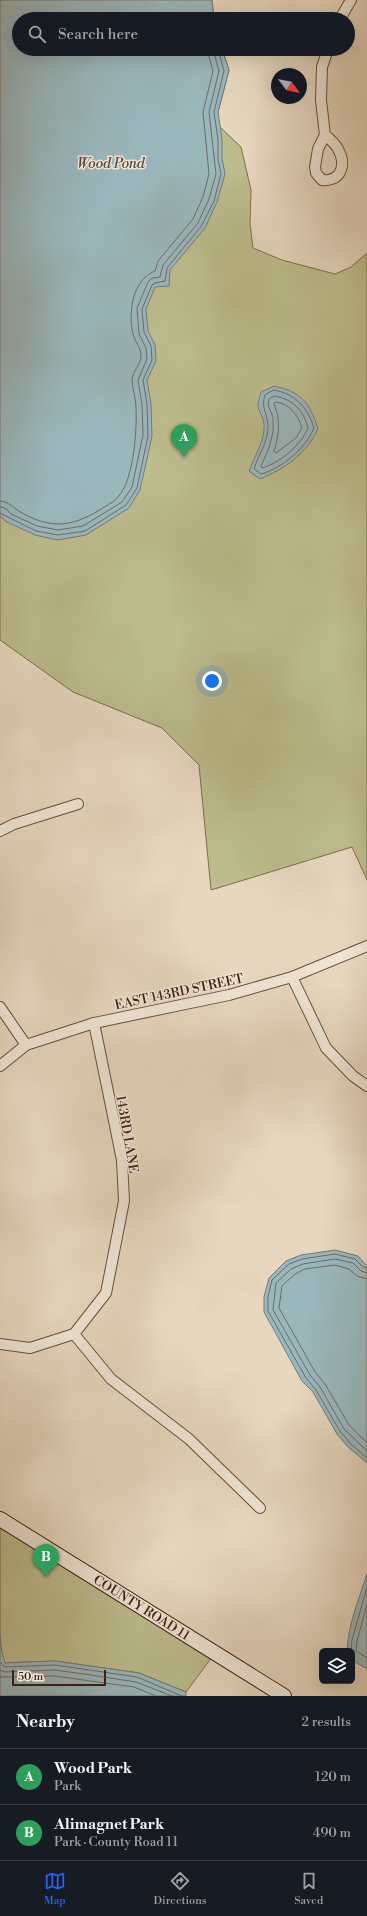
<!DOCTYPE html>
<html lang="en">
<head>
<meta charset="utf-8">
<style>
	body { margin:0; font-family:"Libre Bodoni",serif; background:#20242c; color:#f1f3f6 }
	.controls { position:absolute; right:12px; bottom:12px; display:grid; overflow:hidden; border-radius:6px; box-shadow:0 4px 16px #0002 }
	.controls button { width:36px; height:36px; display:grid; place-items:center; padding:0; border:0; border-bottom:1px solid #363941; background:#171b24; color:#f1f3f6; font:20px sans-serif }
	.compass { position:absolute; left:271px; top:68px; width:36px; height:36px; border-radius:50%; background:#171b24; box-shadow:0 4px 16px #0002; rotate:122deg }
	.scale { position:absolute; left:12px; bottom:10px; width:94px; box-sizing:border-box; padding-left:4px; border:2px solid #3e2115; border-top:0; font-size:11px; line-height:14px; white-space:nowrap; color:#3e2115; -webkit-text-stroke:3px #efe5d5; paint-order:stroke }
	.you { position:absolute; left:212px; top:681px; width:14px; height:14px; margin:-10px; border:3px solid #fff; border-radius:50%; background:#1a73e8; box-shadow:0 0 0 6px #1a73e833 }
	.badge { display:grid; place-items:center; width:26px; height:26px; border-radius:50%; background:#2563eb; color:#fff; font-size:13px; font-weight:700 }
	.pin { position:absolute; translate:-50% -33px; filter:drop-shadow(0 1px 2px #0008) }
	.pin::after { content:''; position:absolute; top:21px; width:14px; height:12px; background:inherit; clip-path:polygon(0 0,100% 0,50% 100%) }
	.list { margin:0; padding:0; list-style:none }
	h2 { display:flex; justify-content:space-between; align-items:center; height:52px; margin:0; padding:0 16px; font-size:17px }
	h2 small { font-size:13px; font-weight:400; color:#9ea1a6 }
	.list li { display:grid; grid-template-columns:26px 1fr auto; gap:12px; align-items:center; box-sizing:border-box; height:56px; padding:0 16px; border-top:1px solid #363941 }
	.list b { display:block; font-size:15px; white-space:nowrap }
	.list p { margin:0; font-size:13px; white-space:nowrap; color:#9ea1a6 }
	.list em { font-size:13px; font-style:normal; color:#9ea1a6 }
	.icon { flex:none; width:22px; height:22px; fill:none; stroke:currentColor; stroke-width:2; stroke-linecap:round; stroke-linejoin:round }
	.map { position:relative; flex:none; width:367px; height:1696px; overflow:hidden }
	.search { position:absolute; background:#171b24; box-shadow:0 4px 16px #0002; left:12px; right:12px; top:12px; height:44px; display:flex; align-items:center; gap:10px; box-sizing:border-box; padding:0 14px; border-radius:22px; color:#9ea1a6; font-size:15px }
	.sheet { height:164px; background:#171b24 }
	nav { display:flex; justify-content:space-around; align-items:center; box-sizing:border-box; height:56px; border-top:1px solid #363941; background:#171b24; font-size:11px; color:#9ea1a6 }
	nav a { display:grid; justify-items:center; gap:2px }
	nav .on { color:#2563eb }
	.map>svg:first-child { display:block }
	.green { fill:#bcbc8c; stroke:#7d6e50 }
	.water { fill:#9ab7bc; stroke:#757b79 }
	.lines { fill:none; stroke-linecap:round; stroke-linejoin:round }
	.shore { stroke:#6c6c68; stroke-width:1 }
	.street-casing { stroke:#684e3f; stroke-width:12 }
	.secondary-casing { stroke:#3e2115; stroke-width:16 }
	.street { stroke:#efe5d5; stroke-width:10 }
	.secondary { stroke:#efe5d5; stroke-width:14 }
	.labels { text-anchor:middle; stroke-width:3; stroke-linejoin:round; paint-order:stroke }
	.street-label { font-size:13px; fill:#3e2115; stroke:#efe5d5 }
	.water-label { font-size:14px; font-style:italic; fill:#55463f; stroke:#efe5d5 }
</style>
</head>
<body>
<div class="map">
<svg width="367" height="1696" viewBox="0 0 367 1696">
	<rect width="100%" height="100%" fill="#e6d7be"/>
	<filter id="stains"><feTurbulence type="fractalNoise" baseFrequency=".005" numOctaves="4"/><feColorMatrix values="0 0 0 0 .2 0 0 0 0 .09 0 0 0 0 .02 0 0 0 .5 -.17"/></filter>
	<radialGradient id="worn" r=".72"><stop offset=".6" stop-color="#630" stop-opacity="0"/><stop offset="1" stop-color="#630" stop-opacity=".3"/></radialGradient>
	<g class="green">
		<polygon points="0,0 212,0 214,19 19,19 19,49 222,49 229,70 218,112 219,126 241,147 251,190 250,224 253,248 282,260 335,274 351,267 367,253 367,880 352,847 211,890 199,765 162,728 73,692 0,640"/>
		<polygon points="0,1519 215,1653 186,1692 139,1673 55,1661 4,1663 1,1648 0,1634"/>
	</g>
	<g class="water">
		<polygon points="0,0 212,0 214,19 19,19 19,49 222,49 229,70 218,112 222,139 222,158 225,174 217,202 205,228 170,270 169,286 155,287 146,309 148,331 155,345 156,361 147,380 151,404 152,436 140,490 129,508 86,535 58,540 35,535 5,521 0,515"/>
		<path d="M274 386C302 392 310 403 318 429 307 453 285 469 260 479L249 471C254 457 263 444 264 429 265 417 258 412 258 405 258 401 260 396 261 392Z"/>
		<polygon points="335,1250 358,1256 367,1266 367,1463 348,1447 337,1434 313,1392 302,1381 264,1312 264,1297 269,1278 286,1261 301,1255"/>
		<path d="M367 1574V1669L352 1660V1651H347C348 1625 359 1599 367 1574Z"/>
		<polygon points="0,1634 1,1648 5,1663 55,1661 139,1673 186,1692 186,1696 0,1696"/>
	</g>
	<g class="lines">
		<g class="shore">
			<path d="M274 390C296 394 308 408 314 428 305 449 282 468 261 474L254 469C258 455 267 444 268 429 269 415 260 409 265 395Z"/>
			<path d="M275 396C293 399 304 411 308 428 301 445 280 463 262 468L261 466 269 448 273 432V417L268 405 269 399Z"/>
			<path d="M276 402C290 404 298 415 302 428L296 438 276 453 274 451C279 435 281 420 274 404Z"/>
			<path d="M0 501C8 502 10 505 16 509 27 517 44 524 58 524 73 524 86 518 98 511 104 507 113 503 118 497 134 480 137 430 136 407 136 398 132 388 132 380 133 371 140 365 141 357 142 348 135 343 133 334 128 313 132 280 155 271L158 261 193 219 203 197 209 174 203 112 213 71 207 49"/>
			<polyline points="0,507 5,508 11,514 37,526 58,530 83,526 122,502 132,487 143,435 142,404 138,380 147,359 146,348 139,334 137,308 148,282 152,278 160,277 163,265 198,223 209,199 216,174 209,112 219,71 213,49"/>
			<polyline points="0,513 36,531 58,535 85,531 126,505 137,488 148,436 147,404 143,380 152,360 151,346 144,332 142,309 152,285 155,283 165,281 167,268 202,225 214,201 221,174 218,159 218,140 214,112 224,71 218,49"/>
			<polyline points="367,1268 363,1267 355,1259 335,1254 302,1259 289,1264 272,1280 268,1297 268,1311 306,1378 316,1390 340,1431 351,1444 367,1458"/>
			<polyline points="367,1273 361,1271 353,1263 335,1259 303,1264 291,1269 276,1283 273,1310 310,1375 320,1387 344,1429 367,1451"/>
			<polyline points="367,1279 357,1276 349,1269 335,1265 305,1269 295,1274 282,1286 279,1308 315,1372 325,1384 349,1425 367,1443"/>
			<polyline points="367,1604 357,1641 356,1651 367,1658"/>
			<polyline points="351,1651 352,1640 367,1587"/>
			<polyline points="0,1662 5,1667 55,1665 137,1677 182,1696"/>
			<polyline points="0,1670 5,1672 55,1670 91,1675 136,1682 172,1696"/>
			<polyline points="0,1677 55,1676 134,1687 156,1696"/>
		</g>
		<g class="street-casing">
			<g id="street">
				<polyline points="340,19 351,0"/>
				<path d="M325 135C330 139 335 143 338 149 347 165 341 182 322 180L316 173 315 167 318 149 325 135 321 100 322 67 328 49"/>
				<polyline points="0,831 14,824 78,804"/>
				<polyline points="292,977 326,1048 353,1076 367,1086"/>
				<polyline points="0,1007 26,1045"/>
				<polyline points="0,1066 26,1045 94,1023 229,995 292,977 367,946"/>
				<polyline points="74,1334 106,1293 124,1201 122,1160 94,1023"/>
				<polyline points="74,1334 111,1379 189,1439 260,1508"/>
				<polyline points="0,1344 30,1348 74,1334"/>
			</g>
		</g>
		<g class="secondary-casing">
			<polyline id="secondary" points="0,1519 284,1696"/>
		</g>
		<use href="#street" class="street"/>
		<use href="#secondary" class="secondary"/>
	</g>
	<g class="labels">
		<g class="street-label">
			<text transform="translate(179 991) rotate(-12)" y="5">EAST 143RD STREET</text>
			<text transform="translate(128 1134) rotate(80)" y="5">143RD LANE</text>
			<text transform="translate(142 1607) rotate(32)" y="5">COUNTY ROAD 11</text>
		</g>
		<g class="water-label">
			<text x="111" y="168">Wood Pond</text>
		</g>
	</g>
	<rect width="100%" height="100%" filter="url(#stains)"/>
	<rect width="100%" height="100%" fill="url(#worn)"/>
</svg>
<div class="controls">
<button><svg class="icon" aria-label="layers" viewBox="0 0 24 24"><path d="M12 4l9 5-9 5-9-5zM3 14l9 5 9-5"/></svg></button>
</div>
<svg class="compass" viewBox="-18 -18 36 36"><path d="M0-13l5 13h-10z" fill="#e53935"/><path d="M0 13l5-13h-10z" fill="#9ea1a6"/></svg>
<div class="scale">50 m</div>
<div class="you"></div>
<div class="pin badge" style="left:184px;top:457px;background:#2e9e5b">A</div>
<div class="pin badge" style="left:46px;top:1577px;background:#2e9e5b">B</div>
<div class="search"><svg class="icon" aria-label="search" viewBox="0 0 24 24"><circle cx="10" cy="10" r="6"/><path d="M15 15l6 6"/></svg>Search here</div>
</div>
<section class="sheet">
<h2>Nearby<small>2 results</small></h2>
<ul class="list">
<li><span class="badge" style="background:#2e9e5b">A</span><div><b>Wood Park</b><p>Park</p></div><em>120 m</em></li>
<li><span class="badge" style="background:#2e9e5b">B</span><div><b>Alimagnet Park</b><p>Park · County Road 11</p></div><em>490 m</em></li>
</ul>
</section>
<nav>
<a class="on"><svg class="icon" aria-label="map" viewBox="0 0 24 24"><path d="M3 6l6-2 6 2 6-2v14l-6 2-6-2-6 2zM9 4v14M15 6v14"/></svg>Map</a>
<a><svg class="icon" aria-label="directions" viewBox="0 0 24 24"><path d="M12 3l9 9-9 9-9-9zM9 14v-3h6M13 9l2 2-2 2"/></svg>Directions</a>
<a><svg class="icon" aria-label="saved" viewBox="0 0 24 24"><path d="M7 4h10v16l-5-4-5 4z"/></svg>Saved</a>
</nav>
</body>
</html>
